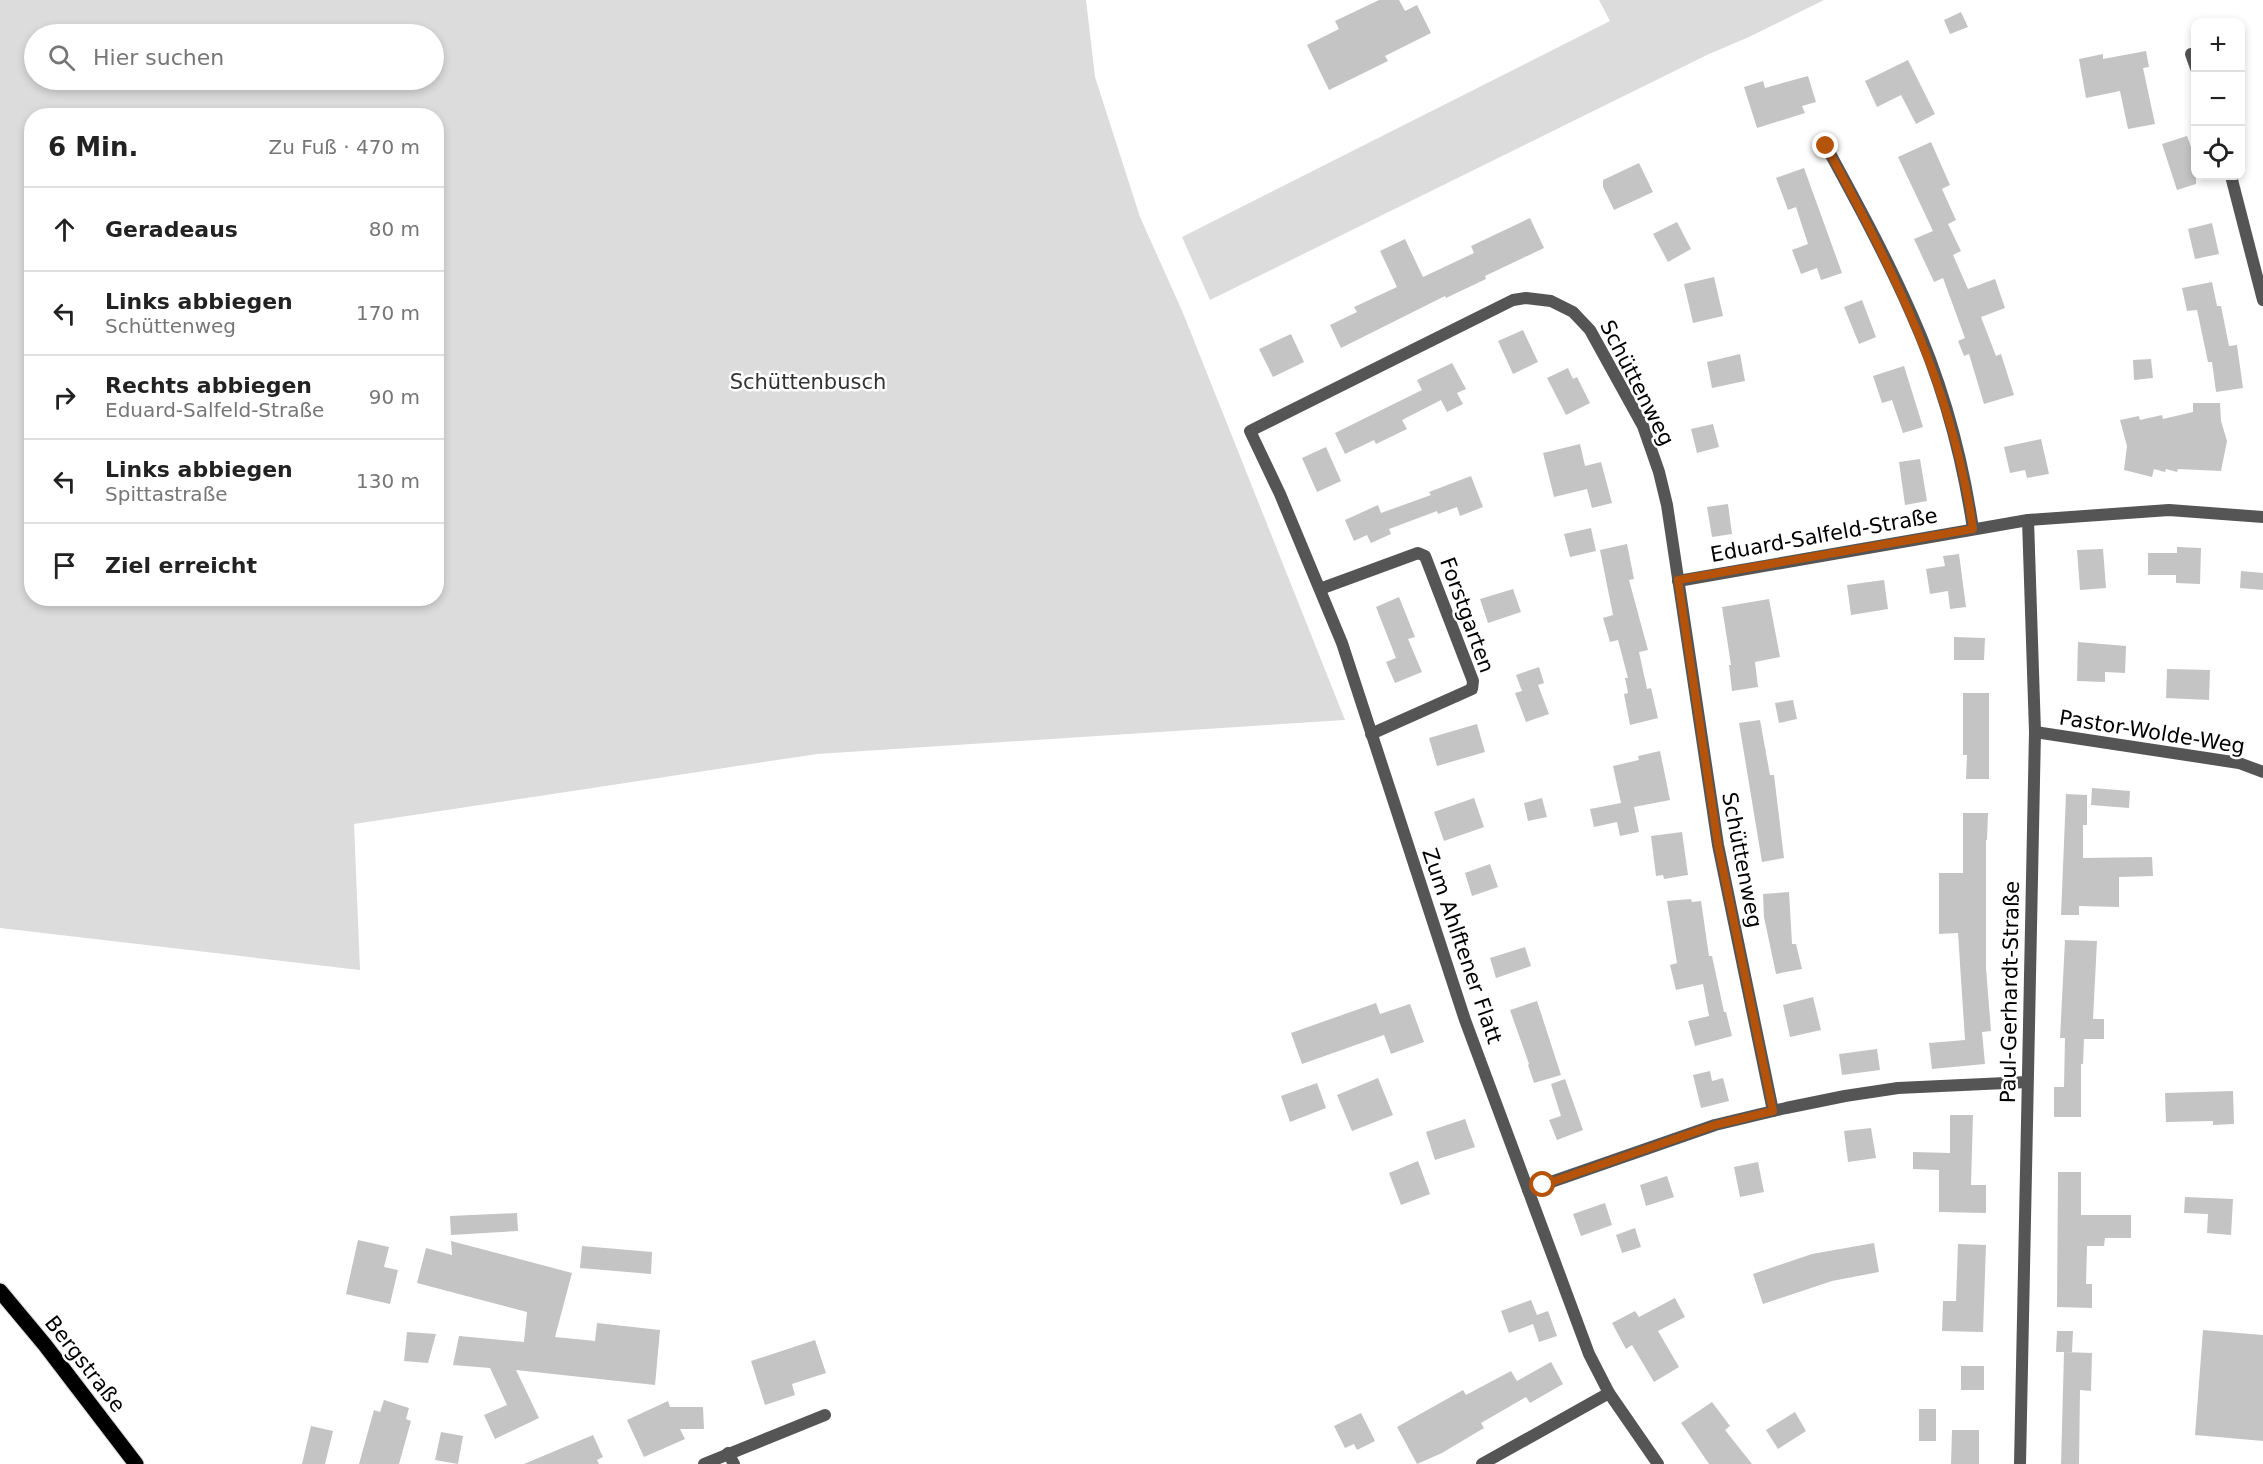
<!DOCTYPE html>
<html lang="de">
<head>
<meta charset="utf-8">
<style>
	body { margin:0; font-family:"DejaVu Sans",sans-serif; background:#f2f2f2; color:#222 }
	.controls { position:absolute; right:18px; top:18px; display:grid; overflow:hidden; border-radius:12px; box-shadow:0 3px 9px #0003 }
	.controls button { width:54px; height:54px; display:grid; place-items:center; padding:0; border:0; border-bottom:2px solid #e0e0e0; background:#fff; color:#222; font:30px sans-serif }
	.stop { position:absolute; width:18px; height:18px; margin:-14px; border:4px solid #b45309; border-radius:50%; background:#fff }
	.stop.end { background:#b45309; border-color:#fff; box-shadow:0 2px 6px #0008 }
	.list { margin:0; padding:0; list-style:none }
	h2 { display:flex; justify-content:space-between; align-items:center; height:78px; margin:0; padding:0 24px; font-size:26px }
	h2 small { font-size:20px; font-weight:400; color:#767676 }
	.list li { display:grid; grid-template-columns:39px 1fr auto; gap:18px; align-items:center; box-sizing:border-box; height:84px; padding:0 24px; border-top:2px solid #e0e0e0 }
	.list b { display:block; font-size:22px; white-space:nowrap }
	.list p { margin:0; font-size:20px; white-space:nowrap; color:#767676 }
	.list em { font-size:20px; font-style:normal; color:#767676 }
	.icon { flex:none; width:33px; height:33px; fill:none; stroke:currentColor; stroke-width:2; stroke-linecap:round; stroke-linejoin:round }
	.map { position:relative; flex:none; width:2263px; height:1464px; overflow:hidden }
	.search { position:absolute; background:#fff; box-shadow:0 3px 9px #0003; left:24px; top:24px; width:420px; height:66px; display:flex; align-items:center; gap:15px; box-sizing:border-box; padding:0 21px; border-radius:33px; color:#767676; font-size:22px }
	.panel { position:absolute; background:#fff; box-shadow:0 3px 9px #0003; left:24px; top:108px; width:420px; height:498px; border-radius:24px }
	.map>svg:first-child { display:block }
	.green { fill:#dcdcdc; fill-rule:evenodd }
	.building { fill:#c4c4c4 }
	.lines { fill:none; stroke-linecap:round; stroke-linejoin:round }
	.primary-casing { stroke:#dbdbdb; stroke-width:17 }
	.street { stroke:#555; stroke-width:12 }
	.primary { stroke:#000; stroke-width:15 }
	.route { stroke:#b45309; stroke-width:8 }
	.labels { text-anchor:middle; stroke-width:5; stroke-linejoin:round; paint-order:stroke }
	.park-label { font-size:21px; fill:#333; stroke:#fff }
	.street-label { font-size:21px; fill:#000; stroke:#fff }
</style>
</head>
<body>
<div class="map">
<svg width="2263" height="1464" viewBox="0 0 2263 1464">
	<rect width="100%" height="100%" fill="#fff"/>
	<g class="green">
		<path d="M0 0H1086L1095 77 1140 217 1183 313 1345 720 817 754 354 824 360 970 0 928ZM434 34V80H34V34ZM32 116H436V598H32Z"/>
		<polygon points="1599,0 1824,0 1749,37 1709,54 1210,300 1182,237 1610,21"/>
	</g>
	<g class="building">
		<polygon points="1379,0 1399,0 1405,11 1417,5 1431,33 1385,56 1388,61 1329,90 1307,45 1339,29 1335,21"/>
		<polygon points="1961,12 1968,27 1950,34 1944,20"/>
		<polygon points="2146,51 2149,67 2143,68 2155,124 2128,129 2120,91 2086,98 2079,59 2103,54 2103,59"/>
		<polygon points="1908,60 1935,114 1916,124 1901,95 1877,107 1865,81"/>
		<polygon points="1808,76 1816,102 1802,106 1805,113 1757,128 1744,87 1763,81 1765,88"/>
		<polygon points="2187,136 2196,161 2196,184 2177,190 2162,144"/>
		<polygon points="1931,142 1950,185 1942,189 1956,220 1948,224 1961,251 1953,255 1968,289 1995,279 2005,308 1981,317 1996,356 2001,354 2014,395 1984,404 1969,354 1964,356 1958,341 1965,338 1943,278 1934,282 1914,239 1933,231 1898,157"/>
		<polygon points="1639,163 1653,192 1614,210 1603,187 1603,180"/>
		<polygon points="1804,168 1842,273 1821,280 1817,268 1801,274 1792,250 1808,244 1796,207 1788,210 1776,178"/>
		<polygon points="1530,218 1544,248 1485,276 1486,279 1446,298 1445,296 1341,348 1330,325 1357,312 1354,307 1397,287 1380,251 1405,239 1423,277 1474,253 1471,246"/>
		<polygon points="1677,222 1691,249 1668,262 1653,234"/>
		<polygon points="2212,223 2219,254 2195,259 2188,229"/>
		<polygon points="1714,277 1723,316 1693,323 1684,284"/>
		<polygon points="2212,282 2217,306 2221,306 2229,346 2237,345 2243,388 2216,392 2212,362 2208,362 2197,310 2187,311 2182,288"/>
		<polygon points="1862,300 1876,337 1859,344 1844,307"/>
		<polygon points="1523,330 1538,362 1513,374 1498,341"/>
		<polygon points="1291,334 1304,362 1273,377 1259,349"/>
		<polygon points="1740,354 1745,381 1712,388 1707,362"/>
		<polygon points="2151,359 2153,378 2134,380 2133,360"/>
		<polygon points="1452,363 1466,389 1457,393 1463,404 1447,412 1441,400 1402,420 1407,429 1376,444 1374,440 1345,454 1335,433 1422,390 1417,380"/>
		<polygon points="1904,366 1923,427 1903,433 1892,400 1882,403 1873,376"/>
		<polygon points="1568,368 1573,379 1577,377 1590,403 1566,415 1547,378"/>
		<polygon points="2193,403 2220,403 2221,421 2227,441 2221,471 2178,469 2177,472 2166,469 2165,472 2154,469 2152,477 2124,470 2127,446 2120,420 2139,416 2140,420 2162,415 2163,419 2193,412"/>
		<polygon points="1713,424 1719,447 1697,453 1691,429"/>
		<polygon points="2041,439 2049,474 2027,478 2025,470 2010,473 2004,447"/>
		<polygon points="1580,444 1585,466 1601,462 1612,503 1592,508 1587,489 1554,497 1543,453"/>
		<polygon points="1326,447 1341,481 1317,492 1302,458"/>
		<polygon points="1920,459 1927,501 1905,505 1899,462"/>
		<polygon points="1471,476 1483,507 1460,516 1457,507 1438,514 1437,511 1389,529 1391,534 1371,543 1367,535 1354,541 1345,520 1378,505 1381,513 1431,495 1429,492"/>
		<polygon points="1728,504 1732,534 1712,537 1707,507"/>
		<polygon points="1591,528 1596,551 1570,557 1564,534"/>
		<polygon points="1627,544 1634,579 1629,580 1648,650 1639,652 1647,689 1651,688 1658,718 1630,725 1624,694 1628,693 1625,678 1628,678 1618,640 1610,642 1603,618 1613,615 1600,550"/>
		<polygon points="2177,547 2201,548 2200,584 2176,583 2176,575 2148,575 2148,553 2177,553"/>
		<polygon points="2103,549 2106,588 2080,590 2077,550"/>
		<polygon points="1959,554 1966,607 1950,609 1948,591 1930,594 1926,569 1945,566 1943,556"/>
		<polygon points="2241,571 2263,573 2263,590 2240,588"/>
		<polygon points="1884,580 1888,609 1851,615 1847,585"/>
		<polygon points="1513,589 1521,612 1488,623 1480,599"/>
		<polygon points="1399,597 1415,637 1408,639 1422,672 1395,683 1386,662 1396,658 1376,607"/>
		<polygon points="1769,599 1780,657 1755,662 1758,687 1732,691 1729,665 1731,665 1722,607"/>
		<polygon points="1954,637 1985,638 1984,660 1954,660"/>
		<polygon points="2078,642 2126,646 2125,673 2105,672 2105,682 2077,681"/>
		<polygon points="1539,667 1544,683 1538,685 1549,714 1526,722 1515,693 1522,691 1516,675"/>
		<polygon points="2167,669 2210,670 2209,700 2166,698"/>
		<polygon points="1963,693 1989,693 1989,779 1966,779 1967,755 1963,755"/>
		<polygon points="1793,700 1797,719 1779,723 1775,703"/>
		<polygon points="1760,720 1770,775 1774,775 1784,858 1762,862 1739,723"/>
		<polygon points="1477,724 1485,752 1437,766 1429,738"/>
		<polygon points="1660,751 1670,800 1634,807 1639,832 1620,836 1617,822 1594,827 1590,809 1621,803 1613,766 1639,760 1638,756"/>
		<polygon points="2092,788 2130,791 2129,808 2091,805"/>
		<polygon points="2066,794 2087,795 2087,825 2083,825 2083,858 2152,857 2153,876 2119,877 2119,907 2079,906 2079,915 2061,915"/>
		<polygon points="1474,798 1484,827 1444,841 1434,812"/>
		<polygon points="1542,798 1547,817 1528,821 1524,803"/>
		<polygon points="1963,813 1988,813 1987,840 1986,840 1986,968 1991,1031 1982,1032 1985,1064 1932,1069 1929,1043 1965,1040 1958,933 1939,934 1939,873 1963,873"/>
		<polygon points="1682,832 1688,875 1664,879 1663,875 1656,876 1651,836"/>
		<polygon points="1490,864 1498,887 1472,896 1465,873"/>
		<polygon points="1789,892 1792,944 1796,944 1802,969 1776,974 1764,917 1763,894"/>
		<polygon points="1691,899 1692,902 1701,901 1709,956 1712,956 1724,1012 1726,1012 1732,1036 1695,1046 1688,1021 1709,1016 1703,984 1676,990 1670,965 1677,963 1667,901"/>
		<polygon points="2065,940 2097,941 2093,1019 2104,1019 2104,1039 2084,1039 2083,1064 2081,1064 2081,1117 2054,1117 2054,1087 2064,1087 2065,1038 2060,1038"/>
		<polygon points="1525,947 1531,966 1496,978 1490,958"/>
		<polygon points="1813,997 1821,1030 1790,1037 1783,1005"/>
		<polygon points="1537,1001 1561,1075 1534,1083 1528,1065 1529,1064 1510,1010"/>
		<polygon points="1376,1003 1380,1014 1410,1004 1424,1042 1391,1054 1384,1035 1302,1064 1291,1033"/>
		<polygon points="1877,1049 1880,1070 1842,1075 1839,1054"/>
		<polygon points="1710,1071 1712,1081 1723,1078 1729,1101 1701,1108 1693,1075"/>
		<polygon points="1378,1078 1393,1115 1352,1131 1337,1095"/>
		<polygon points="1565,1079 1583,1130 1557,1140 1549,1120 1561,1116 1551,1084"/>
		<polygon points="1317,1083 1326,1108 1290,1122 1281,1096"/>
		<polygon points="2233,1091 2234,1124 2213,1125 2213,1121 2166,1122 2165,1093"/>
		<polygon points="1950,1115 1973,1115 1971,1185 1986,1185 1986,1213 1939,1212 1939,1170 1913,1169 1913,1152 1950,1153"/>
		<polygon points="1465,1119 1475,1147 1435,1160 1426,1132"/>
		<polygon points="1871,1128 1876,1158 1848,1162 1844,1131"/>
		<polygon points="1418,1161 1430,1194 1401,1205 1389,1173"/>
		<polygon points="1758,1162 1764,1192 1740,1197 1734,1167"/>
		<polygon points="2058,1172 2081,1172 2081,1215 2131,1215 2131,1238 2105,1238 2104,1246 2087,1246 2086,1284 2092,1284 2092,1308 2057,1307"/>
		<polygon points="1667,1176 1674,1197 1646,1206 1640,1185"/>
		<polygon points="2185,1197 2233,1199 2231,1235 2207,1233 2208,1214 2184,1213"/>
		<polygon points="1605,1203 1612,1225 1581,1236 1573,1214"/>
		<polygon points="517,1213 518,1231 451,1235 450,1216"/>
		<polygon points="1635,1228 1641,1247 1622,1253 1616,1235"/>
		<polygon points="358,1240 389,1247 384,1267 398,1270 390,1304 346,1294"/>
		<polygon points="451,1241 572,1273 555,1337 595,1341 597,1323 660,1330 655,1385 516,1370 539,1418 495,1439 484,1415 507,1405 490,1368 453,1365 459,1336 524,1342 527,1312 417,1283 426,1248 452,1255"/>
		<polygon points="1874,1243 1879,1272 1832,1281 1763,1304 1753,1274 1812,1254"/>
		<polygon points="1958,1244 1986,1245 1983,1332 1942,1331 1943,1301 1956,1301"/>
		<polygon points="582,1246 652,1252 651,1274 580,1268"/>
		<polygon points="1675,1298 1685,1317 1658,1331 1679,1367 1654,1382 1632,1345 1626,1349 1612,1323 1635,1311 1639,1317"/>
		<polygon points="1531,1300 1537,1315 1548,1311 1557,1336 1539,1342 1533,1324 1509,1333 1501,1311"/>
		<polygon points="2203,1330 2263,1335 2263,1441 2195,1435"/>
		<polygon points="2057,1331 2073,1331 2072,1352 2056,1352"/>
		<polygon points="407,1332 436,1334 428,1363 404,1361"/>
		<polygon points="815,1340 826,1373 792,1384 795,1395 765,1405 751,1361"/>
		<polygon points="2064,1352 2092,1353 2091,1391 2080,1390 2079,1464 2061,1464"/>
		<polygon points="1551,1362 1563,1384 1530,1403 1526,1397 1481,1423 1484,1428 1442,1453 1417,1464 1397,1427 1463,1390 1466,1395 1511,1371 1517,1381"/>
		<rect x="1961" y="1366" width="23" height="24"/>
		<polygon points="384,1400 409,1408 406,1419 411,1421 399,1464 359,1464 374,1410 380,1412"/>
		<polygon points="668,1401 670,1407 703,1407 704,1429 680,1429 685,1439 644,1457 627,1420"/>
		<polygon points="1712,1402 1730,1426 1725,1430 1752,1464 1709,1464 1681,1423"/>
		<rect x="1919" y="1409" width="17" height="32"/>
		<polygon points="1795,1412 1806,1431 1778,1449 1766,1430"/>
		<polygon points="1361,1413 1375,1441 1357,1450 1354,1444 1345,1448 1334,1426"/>
		<polygon points="311,1426 333,1431 325,1464 302,1464"/>
		<polygon points="1952,1430 1979,1430 1979,1464 1951,1464"/>
		<polygon points="441,1432 463,1436 458,1464 435,1460"/>
		<polygon points="593,1435 603,1457 597,1460 599,1464 524,1464"/>
	</g>
	<g class="lines">
		<g class="primary-casing">
			<polyline id="primary" points="0,1291 45,1345 136,1464"/>
		</g>
		<g class="street">
			<polyline points="2191,54 2196,68"/>
			<path d="M1826 146C1856 201 1886 256 1911 313 1942 382 1962 454 1973 529"/>
			<polyline points="2231,176 2263,300"/>
			<polyline points="1678,581 2028,520 2169,510 2263,517"/>
			<polyline points="1320,589 1418,553 1425,556 1473,681 1472,689 1371,734"/>
			<polyline points="2035,732 2239,763 2263,772"/>
			<polyline points="1528,1190 1715,1125 1786,1108 1845,1096 1898,1088 2027,1082"/>
			<polyline points="728,1453 734,1464"/>
			<polyline points="704,1464 825,1415"/>
			<polyline points="1482,1464 1609,1393"/>
			<polyline points="1658,1464 1609,1393 1589,1354 1465,1020 1342,643 1280,494 1250,431 1513,300 1526,298 1551,301 1573,312 1590,330 1643,426 1659,472 1667,505 1718,845 1773,1111"/>
			<polyline points="2020,1464 2035,732 2028,520"/>
		</g>
		<use href="#primary" class="primary"/>
	</g>
	<g class="lines">
		<path class="route" d="M1543 1185 1715 1125 1773 1111 1718 845 1678 580 1973 529C1952 385 1894 272 1826 146"/>
	</g>
	<g class="labels">
		<g class="park-label">
			<text x="808" y="389">Schüttenbusch</text>
		</g>
		<g class="street-label">
			<text transform="translate(1637 383) rotate(63)" y="7">Schüttenweg</text>
			<text transform="translate(1824 535) rotate(-10)" y="7">Eduard-Salfeld-Straße</text>
			<text transform="translate(1467 615) rotate(70)" y="7">Forstgarten</text>
			<text transform="translate(2152 732) rotate(9)" y="7">Pastor-Wolde-Weg</text>
			<text transform="translate(1742 860) rotate(79)" y="7">Schüttenweg</text>
			<text transform="translate(1462 946) rotate(71)" y="7">Zum Ahlftener Flatt</text>
			<text transform="translate(2010 992) rotate(-89)" y="7">Paul-Gerhardt-Straße</text>
			<text transform="translate(85 1364) rotate(52)" y="7">Bergstraße</text>
		</g>
	</g>
</svg>
<div class="controls">
<button>+</button>
<button>−</button>
<button><svg class="icon" aria-label="locate" viewBox="0 0 24 24"><circle cx="12" cy="12" r="6"/><path d="M12 2v4M12 18v4M2 12h4M18 12h4"/></svg></button>
</div>
<div class="stop" style="left:1543px;top:1185px"></div>
<div class="stop end" style="left:1826px;top:146px"></div>
<div class="search"><svg class="icon" aria-label="search" viewBox="0 0 24 24"><circle cx="10" cy="10" r="6"/><path d="M15 15l6 6"/></svg>Hier suchen</div>
<section class="panel">
<h2>6 Min.<small>Zu Fuß · 470 m</small></h2>
<ul class="list">
<li><svg class="icon" aria-label="ahead" viewBox="0 0 24 24"><path d="M12 20V5M6 11l6-6 6 6"/></svg><div><b>Geradeaus</b></div><em>80 m</em></li>
<li><svg class="icon" aria-label="left" viewBox="0 0 24 24"><path d="M17 20v-9H6M10 6l-5 5 5 5"/></svg><div><b>Links abbiegen</b><p>Schüttenweg</p></div><em>170 m</em></li>
<li><svg class="icon" aria-label="right" viewBox="0 0 24 24"><path d="M7 20v-9h11M14 6l5 5-5 5"/></svg><div><b>Rechts abbiegen</b><p>Eduard-Salfeld-Straße</p></div><em>90 m</em></li>
<li><svg class="icon" aria-label="left" viewBox="0 0 24 24"><path d="M17 20v-9H6M10 6l-5 5 5 5"/></svg><div><b>Links abbiegen</b><p>Spittastraße</p></div><em>130 m</em></li>
<li><svg class="icon" aria-label="arrive" viewBox="0 0 24 24"><path d="M6 21V4h12l-3 4 3 4H6"/></svg><div><b>Ziel erreicht</b></div></li>
</ul>
</section>
</div>
</body>
</html>
